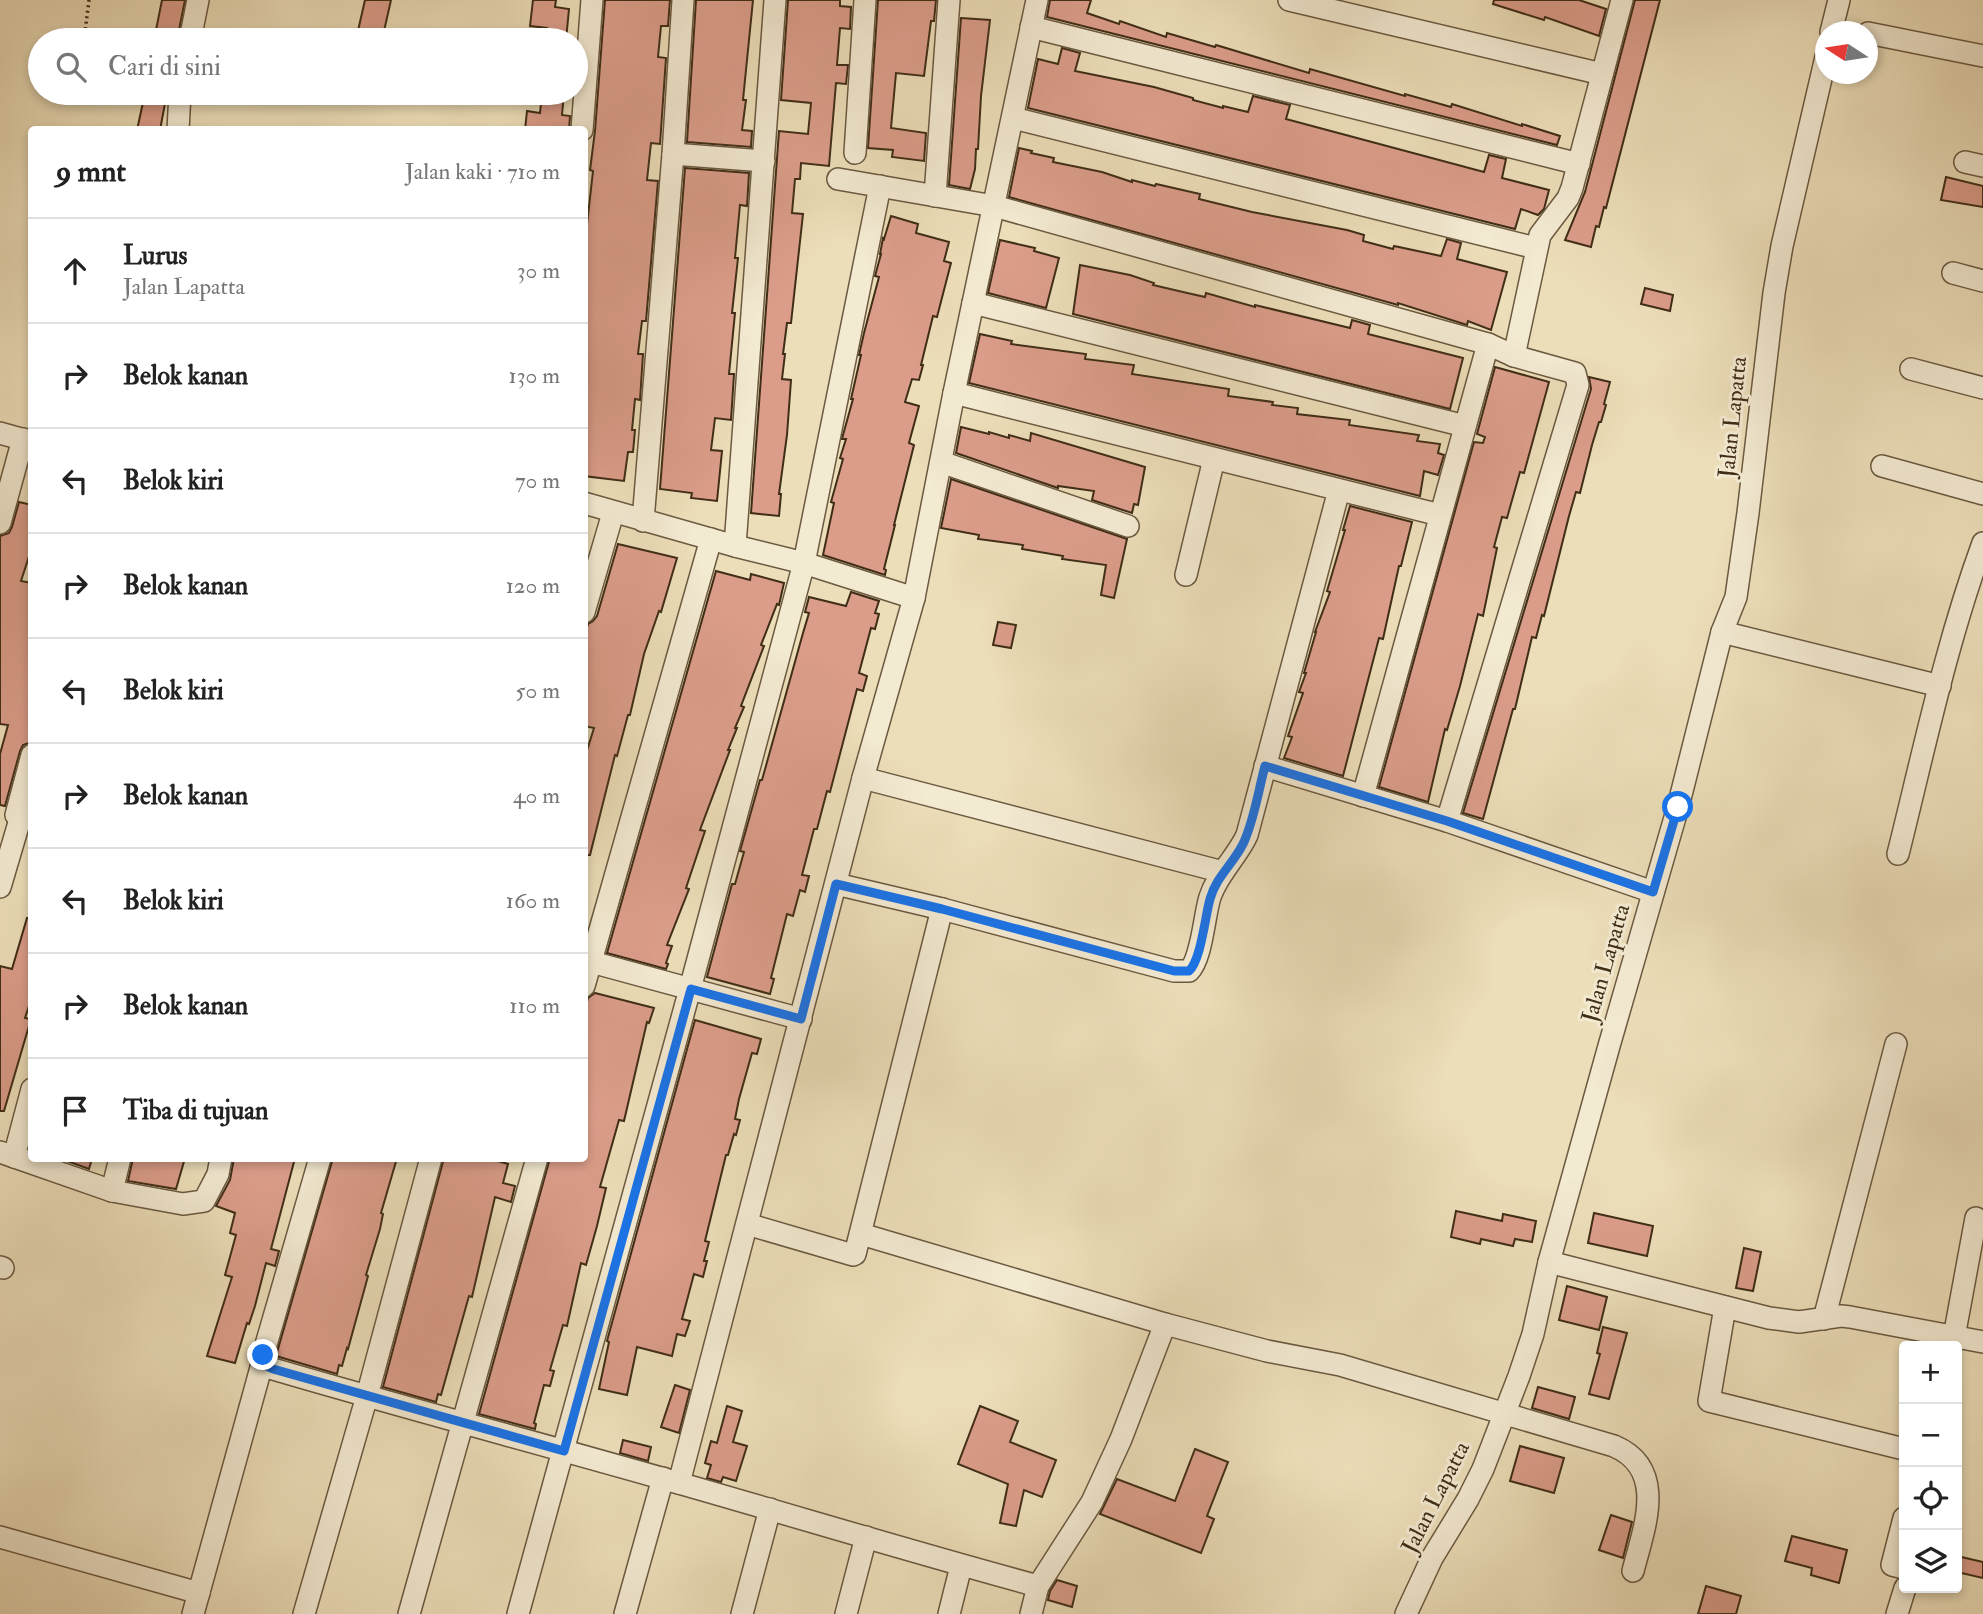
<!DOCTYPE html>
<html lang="id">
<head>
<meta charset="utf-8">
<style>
	body { margin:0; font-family:"IM FELL Double Pica",serif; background:#f6f6f6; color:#222 }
	.controls { position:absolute; right:21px; bottom:21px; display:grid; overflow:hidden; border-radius:7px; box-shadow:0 4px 10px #0003 }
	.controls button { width:63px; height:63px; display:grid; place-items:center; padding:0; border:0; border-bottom:2px solid #e0e0e0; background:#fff; color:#222; font:35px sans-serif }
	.compass { position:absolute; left:1815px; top:21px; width:63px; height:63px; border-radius:50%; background:#fff; box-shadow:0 4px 10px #0003; rotate:282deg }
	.stop { position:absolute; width:21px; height:21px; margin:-16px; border:5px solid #1a73e8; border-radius:50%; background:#fff }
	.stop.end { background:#1a73e8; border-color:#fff; box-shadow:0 2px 7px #0008 }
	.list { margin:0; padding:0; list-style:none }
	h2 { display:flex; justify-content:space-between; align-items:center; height:91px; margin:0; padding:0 28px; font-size:30px }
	h2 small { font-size:23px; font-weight:400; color:#767676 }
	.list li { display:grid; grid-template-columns:46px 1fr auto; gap:21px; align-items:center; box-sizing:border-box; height:105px; padding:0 28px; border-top:2px solid #e0e0e0 }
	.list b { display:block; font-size:26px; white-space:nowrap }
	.list p { margin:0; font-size:23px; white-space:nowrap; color:#767676 }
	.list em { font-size:23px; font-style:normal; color:#767676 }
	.icon { flex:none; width:38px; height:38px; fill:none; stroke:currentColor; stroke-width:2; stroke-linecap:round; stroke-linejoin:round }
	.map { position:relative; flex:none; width:1983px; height:1614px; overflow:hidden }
	.search { position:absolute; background:#fff; box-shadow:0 4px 10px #0003; left:28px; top:28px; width:560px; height:77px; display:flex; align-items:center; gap:18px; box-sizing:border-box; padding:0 24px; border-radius:38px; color:#767676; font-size:26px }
	.panel { position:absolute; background:#fff; box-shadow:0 4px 10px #0003; left:28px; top:126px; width:560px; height:1036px; border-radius:7px }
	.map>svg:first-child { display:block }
	.building { fill:#db9d8a; stroke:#402d17; stroke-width:2 }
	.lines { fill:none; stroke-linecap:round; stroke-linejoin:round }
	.minor-casing { stroke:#6b5940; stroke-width:24 }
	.path { stroke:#402d17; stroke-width:3.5; stroke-dasharray:2 3.5; stroke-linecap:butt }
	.minor { stroke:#f3ead2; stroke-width:21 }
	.route { stroke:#1a73e8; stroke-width:9 }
	.labels { text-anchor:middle; stroke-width:6; stroke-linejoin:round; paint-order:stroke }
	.street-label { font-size:23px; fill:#402d17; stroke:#f3ead2 }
</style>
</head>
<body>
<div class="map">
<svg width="1983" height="1614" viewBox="0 0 1983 1614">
	<rect width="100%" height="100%" fill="#ecdeb9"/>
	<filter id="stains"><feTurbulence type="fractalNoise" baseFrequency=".00286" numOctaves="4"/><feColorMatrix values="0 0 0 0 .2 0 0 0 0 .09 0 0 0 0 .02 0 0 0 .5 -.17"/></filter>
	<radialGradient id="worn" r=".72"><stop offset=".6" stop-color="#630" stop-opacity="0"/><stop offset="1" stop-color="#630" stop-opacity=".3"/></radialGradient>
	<g class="building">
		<polygon points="162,0 185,0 177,40 154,40"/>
		<polygon points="365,0 391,0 382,40 357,35"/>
		<polygon points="533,0 556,0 555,7 569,9 566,40 546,40 547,28 530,26"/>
		<polygon points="605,0 670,0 668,26 661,26 658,57 666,58 660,144 651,143 647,180 658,181 646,321 642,321 638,354 643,354 640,400 635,399 632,430 635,430 633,452 628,452 624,481 584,476 584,251 593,171 590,170 595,131"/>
		<polygon points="696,0 753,0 743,100 746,100 742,130 752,131 751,147 687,142"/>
		<polygon points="788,0 840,0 840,6 851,7 850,29 840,28 837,65 848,65 846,84 836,83 829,166 801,163 800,179 795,179 792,213 803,214 791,323 787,323 783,354 785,354 782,379 791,380 787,435 779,494 781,494 779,516 751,513 779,131 808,134 811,103 781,100"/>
		<polygon points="878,0 936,0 934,21 931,21 924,76 896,73 891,128 926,133 924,161 892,157 893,150 868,148"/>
		<polygon points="1050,0 1091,0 1087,13 1119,24 1120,21 1166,37 1167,33 1215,47 1216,45 1309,73 1310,69 1405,96 1405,94 1451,107 1452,104 1522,126 1522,124 1560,136 1557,145 1047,17"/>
		<polygon points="1494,0 1579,0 1606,9 1599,36 1545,17 1544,20 1493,4"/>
		<polygon points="1635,0 1660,0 1606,208 1604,207 1599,227 1596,226 1591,247 1565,240 1585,192"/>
		<polygon points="961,18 990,20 981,96 978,149 976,149 975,169 970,189 949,185"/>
		<polygon points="1062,48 1080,53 1075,71 1154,87 1193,98 1193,100 1223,108 1223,106 1248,112 1253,96 1290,105 1286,119 1484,172 1489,155 1506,159 1502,178 1549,190 1544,209 1538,215 1521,209 1515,229 1028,108 1038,59 1058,64"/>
		<polygon points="145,93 167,93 160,130 137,130"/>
		<polygon points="542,93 564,93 562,115 570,116 569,130 525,130 527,111 540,113"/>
		<polygon points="1019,148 1032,151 1031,153 1054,158 1053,162 1102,172 1132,182 1132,180 1155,186 1156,184 1200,194 1199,199 1252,212 1347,230 1364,235 1363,241 1393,249 1394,246 1441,256 1447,239 1461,243 1457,259 1507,272 1491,330 1468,321 1467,325 1398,303 1398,305 1009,197"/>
		<polygon points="685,168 749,173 747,206 740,205 735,258 738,258 732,313 735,313 729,374 734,374 731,420 715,418 711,450 722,451 717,501 691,498 692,493 660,489"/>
		<polygon points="1946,177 1983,186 1983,207 1941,200"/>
		<polygon points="891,216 918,224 916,233 949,242 944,261 951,263 937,317 933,316 921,365 923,365 919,380 912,379 905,402 919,406 909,443 914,445 894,525 895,525 884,569 886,570 885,575 823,555 834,503 831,502 843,459 840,458 846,439 842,439 843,435 853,399 851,399 861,355 859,355 864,333 879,277 875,276 881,254 880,254 883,238 884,239"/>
		<polygon points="1000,240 1035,248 1034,251 1059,258 1046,308 988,293"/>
		<polygon points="1080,265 1130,275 1154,283 1153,285 1183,292 1205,297 1206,293 1255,307 1255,305 1350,328 1352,320 1370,325 1368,334 1463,358 1450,409 1073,314"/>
		<polygon points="1645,288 1673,295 1670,311 1641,304"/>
		<polygon points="980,334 1012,341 1011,344 1086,354 1085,359 1134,365 1132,374 1229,389 1228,396 1273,402 1272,405 1298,408 1297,414 1350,420 1349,425 1419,435 1417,441 1440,444 1438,453 1444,455 1438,475 1424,471 1420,496 969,383"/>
		<polygon points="1495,367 1549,382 1524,473 1520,472 1507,518 1502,517 1494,547 1497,548 1483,616 1478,614 1460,686 1447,730 1445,729 1428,802 1379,787 1474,442 1483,443 1485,437 1477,434"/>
		<polygon points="1589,377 1610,382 1604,404 1606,405 1601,422 1599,422 1592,445 1580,493 1576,492 1569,516 1544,616 1542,615 1536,638 1532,637 1515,709 1513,709 1483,819 1463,813 1591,389"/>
		<polygon points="961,427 989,434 989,432 1009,438 1009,435 1030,441 1031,433 1145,467 1138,505 1134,504 1132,513 1092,500 1094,491 1058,486 1058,488 956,453"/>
		<polygon points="951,479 1127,539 1114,598 1101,595 1106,565 1062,559 1063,556 1022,549 1023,545 978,539 979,535 941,528"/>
		<polygon points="19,502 32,505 32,547 21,581 32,583 32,742 23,745 20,751 5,806 0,805 0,754 8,725 0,724 0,536 9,533 12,527"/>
		<polygon points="1350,506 1412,522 1401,566 1399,566 1383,639 1379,638 1343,776 1284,758 1292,737 1288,736 1303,693 1299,692 1306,673 1304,673 1316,632 1315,632 1330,592 1327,591 1345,530 1343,530"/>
		<polygon points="618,544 677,558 661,612 659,611 644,654 630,715 628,715 617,756 615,755 590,855 584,855 584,760 594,728 584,726 584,637 588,624 593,621 597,616"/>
		<polygon points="716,571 750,580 751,574 784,583 779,605 777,604 761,645 764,646 741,706 744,707 735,728 737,728 728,750 730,750 700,830 705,831 686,888 689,889 667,945 672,946 666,963 668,964 666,969 607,953"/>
		<polygon points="851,592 879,601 875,613 879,614 875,629 871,628 859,673 867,676 863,691 857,689 830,792 827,791 817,829 814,829 802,875 809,876 805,892 800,890 793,916 787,914 771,978 774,979 770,994 707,977 732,884 735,884 744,852 740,851 760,780 762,780 803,633 809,613 805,612 809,597 846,606"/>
		<polygon points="998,622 1016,625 1011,648 993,645"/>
		<polygon points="27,918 32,919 32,997 25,1018 31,1019 4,1111 0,1111 0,966 12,969"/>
		<polygon points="595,993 654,1008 649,1023 647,1022 624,1121 619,1120 600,1187 606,1188 597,1226 586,1265 581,1263 567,1326 563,1325 550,1370 554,1371 550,1386 544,1385 534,1423 536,1424 535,1429 479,1414 550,1158 584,1158 584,1012 588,998"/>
		<polygon points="695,1020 761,1039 757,1054 752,1053 739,1099 735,1119 740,1120 736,1135 734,1134 728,1155 726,1155 716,1196 705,1241 709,1242 704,1261 707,1261 703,1277 694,1274 682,1319 690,1321 685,1336 677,1334 672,1356 637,1347 627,1395 599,1389 609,1342 607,1341"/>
		<polygon points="59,1158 90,1158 91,1162 89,1169"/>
		<polygon points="133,1158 185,1158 176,1189 128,1181"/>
		<polygon points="234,1158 295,1158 271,1249 279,1251 275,1266 266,1263 255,1306 249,1324 247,1323 235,1363 207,1356 232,1277 225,1275 236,1235 230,1233 235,1213 216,1206 230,1180"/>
		<polygon points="333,1158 397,1158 381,1213 383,1214 380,1229 366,1275 368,1276 365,1287 348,1349 347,1348 342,1366 339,1365 337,1374 276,1356"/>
		<polygon points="444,1158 488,1158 508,1164 503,1183 515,1186 511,1202 495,1197 472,1297 469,1296 441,1395 438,1394 436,1402 383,1387"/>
		<polygon points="1456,1211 1502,1221 1503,1214 1536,1221 1532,1242 1515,1239 1513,1246 1481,1239 1480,1244 1451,1237"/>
		<polygon points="1594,1213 1653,1226 1647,1256 1588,1243"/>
		<polygon points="1744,1248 1761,1252 1753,1291 1736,1288"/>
		<polygon points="1567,1286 1607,1297 1599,1330 1559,1320"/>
		<polygon points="1603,1327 1627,1333 1609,1399 1589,1394 1600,1354 1597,1353"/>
		<polygon points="675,1385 690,1390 679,1433 661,1427"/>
		<polygon points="1538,1387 1575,1397 1569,1419 1532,1408"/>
		<polygon points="727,1406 742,1411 733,1442 747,1446 736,1481 723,1477 721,1482 707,1478 711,1465 705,1463 711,1441 717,1443"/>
		<polygon points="980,1406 1018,1421 1010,1442 1056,1460 1042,1497 1024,1490 1016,1526 1000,1523 1008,1484 958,1464"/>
		<polygon points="623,1440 651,1447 648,1461 620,1453"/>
		<polygon points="1520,1446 1564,1458 1554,1493 1510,1481"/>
		<polygon points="1195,1449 1228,1462 1207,1516 1214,1519 1201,1553 1100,1514 1117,1479 1175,1501"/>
		<polygon points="1611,1515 1632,1522 1623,1558 1599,1550"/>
		<polygon points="1792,1536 1847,1550 1839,1583 1811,1575 1812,1568 1785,1561"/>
		<polygon points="1957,1556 1983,1562 1983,1578 1957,1572"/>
		<polygon points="1057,1580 1077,1586 1072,1607 1048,1600 1050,1591"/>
		<polygon points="1706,1586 1741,1596 1736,1614 1698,1614"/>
	</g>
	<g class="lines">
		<g class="minor-casing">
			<g id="minor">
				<polyline points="1289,0 1602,74"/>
				<polyline points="1031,27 1579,164"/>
				<polyline points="1831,32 1839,0"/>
				<polyline points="1868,33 1983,56"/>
				<polyline points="190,40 198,0"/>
				<polyline points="1013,118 1536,248"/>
				<polyline points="178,130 180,93"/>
				<polyline points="582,130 592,0"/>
				<polyline points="855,153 865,0"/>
				<polyline points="673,154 764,161"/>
				<polyline points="1965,162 1983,166"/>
				<polyline points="838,179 994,206 1488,344 1514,356 1575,373 1578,385 1447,821"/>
				<polyline points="935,196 949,0"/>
				<polyline points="1953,273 1983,281"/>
				<polyline points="973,303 1465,426"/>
				<polyline points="1514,356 1540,235 1568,198 1572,188 1622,0"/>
				<polyline points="1911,369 1983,388"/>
				<polyline points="954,393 1440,515"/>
				<polyline points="0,433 32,442"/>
				<polyline points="941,462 1128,526"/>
				<polyline points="1882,466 1983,494"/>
				<polyline points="584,503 735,546 804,563 914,598"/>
				<polyline points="643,521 673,154 683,0"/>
				<polyline points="0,523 23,439"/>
				<polyline points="735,546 775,0"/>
				<polyline points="1186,575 1214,459"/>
				<polyline points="584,612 613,513"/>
				<polyline points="1722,632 1940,686"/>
				<polyline points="1265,766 1447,821 1653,892"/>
				<polyline points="863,778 1223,872"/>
				<polyline points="1363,796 1488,344"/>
				<polyline points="16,815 32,755"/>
				<path d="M1898 854C1924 750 1946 644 1983 543"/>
				<path d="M836 884 942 909 1174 971H1189C1202 958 1204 916 1210 897 1218 873 1237 857 1247 835L1339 490"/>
				<polyline points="0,887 21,816"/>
				<polyline points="584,960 801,1019"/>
				<polyline points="584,986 711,539"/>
				<polyline points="0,1152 112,1191"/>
				<polyline points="14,1157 32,1089"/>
				<polyline points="120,1158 112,1191 183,1204 204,1201 218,1174 221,1158"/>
				<polyline points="747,1224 853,1255 855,1254 942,909"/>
				<path d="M861 1234 1165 1324 1267 1351 1340 1365 1614 1446C1668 1469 1644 1528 1633 1571"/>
				<polyline points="1549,1262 1769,1318 1799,1322 1841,1316 1850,1317 1983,1342"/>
				<polyline points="0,1267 3,1268"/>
				<polyline points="1725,1307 1709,1401 1904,1449"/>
				<polyline points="1824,1319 1896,1044"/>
				<polyline points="1954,1337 1976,1218"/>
				<path d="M262 1364 273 1369C409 1409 546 1445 682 1484 801 1518 919 1554 1038 1586"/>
				<polyline points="679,1483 863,778 914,598 954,393 1037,0"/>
				<polyline points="1904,1518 1892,1565 1904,1568"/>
				<polyline points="0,1537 199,1593"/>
				<polyline points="193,1614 262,1364 263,1355 320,1158"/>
				<polyline points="304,1614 367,1396 431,1158"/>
				<polyline points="409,1614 537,1158"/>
				<polyline points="518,1614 690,989 804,563 880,186"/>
				<polyline points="625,1614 663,1478"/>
				<polyline points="742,1614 770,1509"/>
				<polyline points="846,1614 866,1537"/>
				<polyline points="949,1614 961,1566"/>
				<polyline points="1031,1614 1038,1586 1092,1502 1121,1439 1165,1324"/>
				<polyline points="1406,1614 1432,1558 1468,1499 1483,1469 1519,1376 1533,1334 1549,1262 1609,1046 1678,807 1722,632 1736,597 1748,513 1774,293 1782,246 1826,57"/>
				<polyline points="1897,1614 1905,1588"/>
			</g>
		</g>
		<g class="path">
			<polyline points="84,40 89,0"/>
			<polyline points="75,102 77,93"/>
		</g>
		<use href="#minor" class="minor"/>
	</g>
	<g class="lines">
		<path class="route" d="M263 1355 262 1364 273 1369 564 1451 691 989 801 1019 836 884 942 909 1174 971H1189C1201 960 1205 917 1210 899 1216 877 1233 864 1243 844 1254 821 1258 792 1265 766L1447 821 1653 892 1678 807"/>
	</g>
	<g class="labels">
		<g class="street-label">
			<text transform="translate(1732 417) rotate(-84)" y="8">Jalan Lapatta</text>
			<text transform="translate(1605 963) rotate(-74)" y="8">Jalan Lapatta</text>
			<text transform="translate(1435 1497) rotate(-63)" y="8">Jalan Lapatta</text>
		</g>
	</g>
	<rect width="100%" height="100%" filter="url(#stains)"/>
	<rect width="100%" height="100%" fill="url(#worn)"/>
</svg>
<div class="controls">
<button>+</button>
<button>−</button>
<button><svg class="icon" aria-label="locate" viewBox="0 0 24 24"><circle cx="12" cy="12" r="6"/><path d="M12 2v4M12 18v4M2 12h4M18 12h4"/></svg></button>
<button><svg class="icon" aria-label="layers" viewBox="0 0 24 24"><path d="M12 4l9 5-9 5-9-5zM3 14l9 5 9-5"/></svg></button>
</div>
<svg class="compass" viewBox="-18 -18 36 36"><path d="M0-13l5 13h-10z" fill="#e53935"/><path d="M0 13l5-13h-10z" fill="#767676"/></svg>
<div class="stop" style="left:1678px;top:807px"></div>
<div class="stop end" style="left:263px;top:1355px"></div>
<div class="search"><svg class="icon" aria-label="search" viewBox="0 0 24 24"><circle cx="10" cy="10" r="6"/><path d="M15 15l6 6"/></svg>Cari di sini</div>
<section class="panel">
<h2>9 mnt<small>Jalan kaki · 710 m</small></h2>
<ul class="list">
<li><svg class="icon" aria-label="ahead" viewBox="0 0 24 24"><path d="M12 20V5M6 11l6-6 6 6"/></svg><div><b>Lurus</b><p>Jalan Lapatta</p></div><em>30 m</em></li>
<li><svg class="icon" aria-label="right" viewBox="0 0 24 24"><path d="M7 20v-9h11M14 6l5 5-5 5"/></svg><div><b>Belok kanan</b></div><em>130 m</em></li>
<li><svg class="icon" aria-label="left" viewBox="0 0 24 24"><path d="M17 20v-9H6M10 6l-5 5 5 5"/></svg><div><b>Belok kiri</b></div><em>70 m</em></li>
<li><svg class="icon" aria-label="right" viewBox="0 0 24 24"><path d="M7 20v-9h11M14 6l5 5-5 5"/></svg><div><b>Belok kanan</b></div><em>120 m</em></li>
<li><svg class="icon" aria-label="left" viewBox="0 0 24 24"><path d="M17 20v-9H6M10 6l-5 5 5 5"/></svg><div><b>Belok kiri</b></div><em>50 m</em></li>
<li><svg class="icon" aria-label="right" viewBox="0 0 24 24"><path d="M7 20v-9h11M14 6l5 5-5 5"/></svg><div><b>Belok kanan</b></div><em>40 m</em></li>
<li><svg class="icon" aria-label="left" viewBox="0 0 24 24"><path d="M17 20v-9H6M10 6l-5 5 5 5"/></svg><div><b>Belok kiri</b></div><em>160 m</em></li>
<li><svg class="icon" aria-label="right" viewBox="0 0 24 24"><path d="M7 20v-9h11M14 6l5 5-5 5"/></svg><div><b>Belok kanan</b></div><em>110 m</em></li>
<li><svg class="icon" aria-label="arrive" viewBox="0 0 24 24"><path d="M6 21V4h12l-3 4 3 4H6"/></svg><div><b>Tiba di tujuan</b></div></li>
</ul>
</section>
</div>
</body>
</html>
